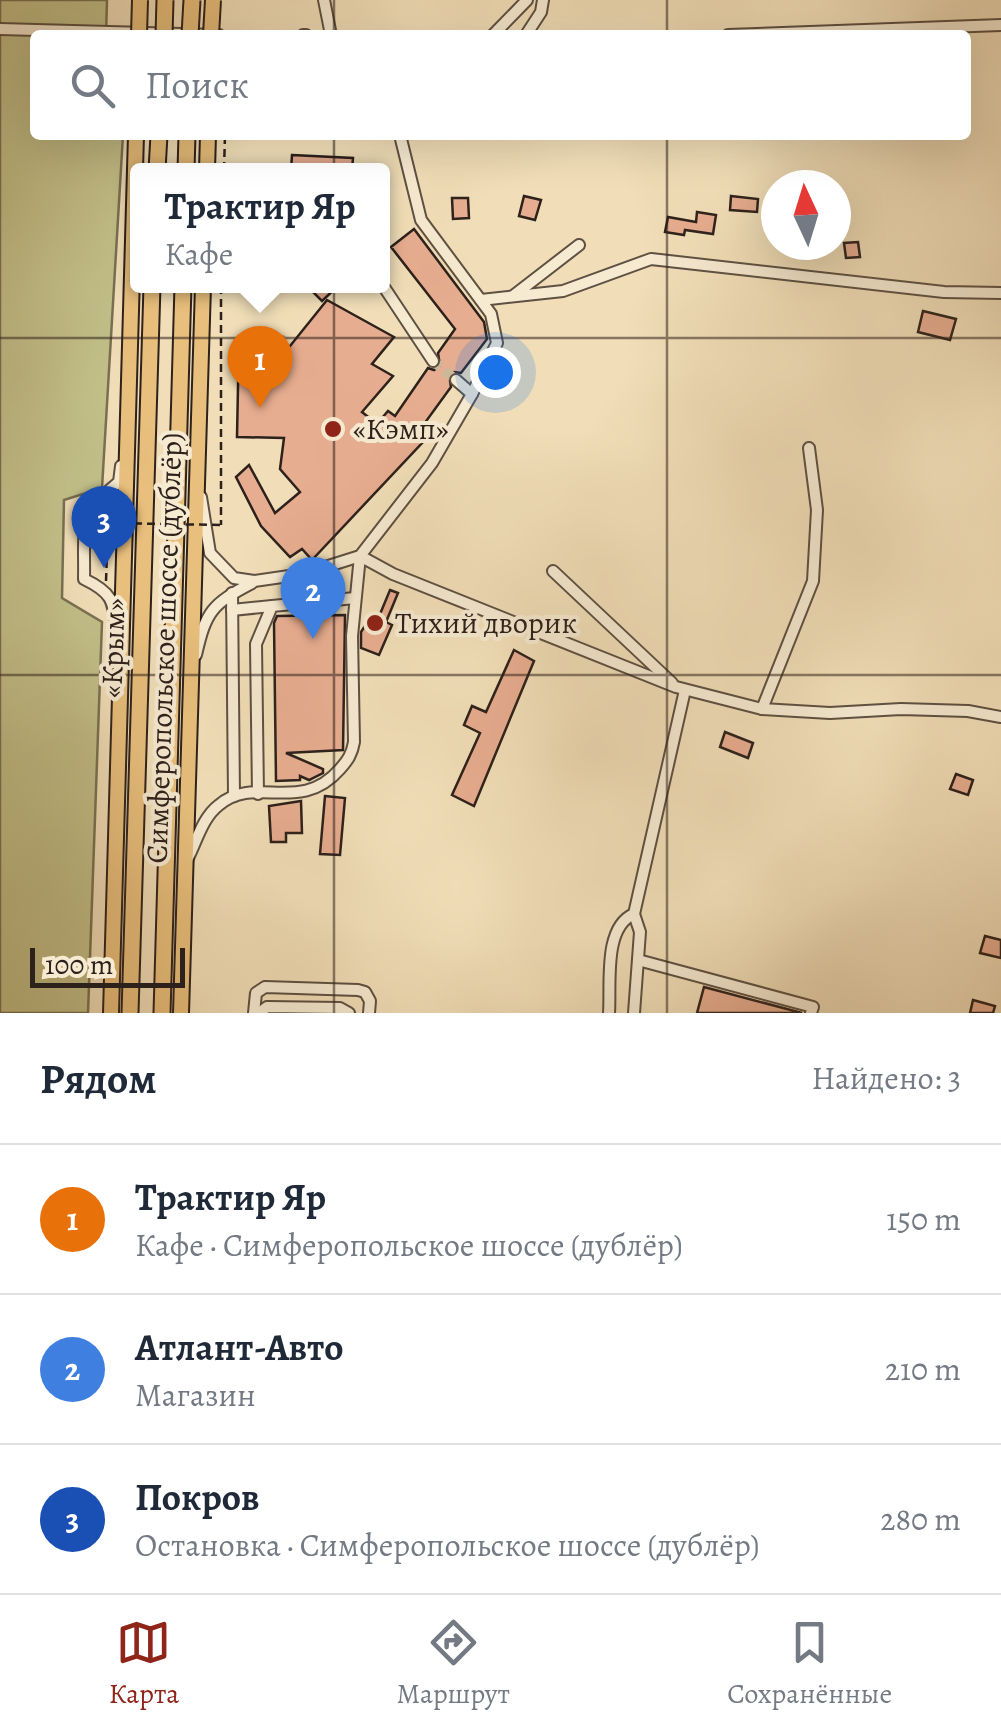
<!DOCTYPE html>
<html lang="ru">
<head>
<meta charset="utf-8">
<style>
	body { margin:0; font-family:Alegreya,serif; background:#f6f6f7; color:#1f2937 }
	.compass { position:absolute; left:761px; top:170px; width:90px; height:90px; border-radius:50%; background:#fff; box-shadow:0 10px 40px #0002; rotate:356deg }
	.scale { position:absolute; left:30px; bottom:25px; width:155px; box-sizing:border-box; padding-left:10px; border:5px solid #2d211b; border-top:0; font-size:28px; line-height:35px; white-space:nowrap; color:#2d211b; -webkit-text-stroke:8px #f6ead1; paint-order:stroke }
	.you { position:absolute; left:495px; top:372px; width:35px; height:35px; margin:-25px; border:8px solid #fff; border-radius:50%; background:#1a73e8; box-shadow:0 0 0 15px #1a73e833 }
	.badge { display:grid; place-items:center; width:65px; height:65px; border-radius:50%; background:#8f2418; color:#fff; font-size:32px; font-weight:700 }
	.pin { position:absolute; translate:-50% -82px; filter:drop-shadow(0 2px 5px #0008) }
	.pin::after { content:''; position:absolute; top:52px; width:35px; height:30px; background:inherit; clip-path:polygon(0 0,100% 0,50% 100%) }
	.popup { position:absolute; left:130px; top:163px; width:260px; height:130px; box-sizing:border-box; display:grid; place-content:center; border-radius:10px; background:#fff; filter:drop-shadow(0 2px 8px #0005); font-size:32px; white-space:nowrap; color:#747a83 }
	.popup b { font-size:38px; color:#1f2937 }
	.popup::after { content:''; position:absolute; left:50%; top:100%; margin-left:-20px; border:20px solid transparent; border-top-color:#fff }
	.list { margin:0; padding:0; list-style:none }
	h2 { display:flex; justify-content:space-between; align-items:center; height:130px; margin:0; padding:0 40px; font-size:42px }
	h2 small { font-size:32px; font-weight:400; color:#747a83 }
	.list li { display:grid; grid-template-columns:65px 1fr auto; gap:30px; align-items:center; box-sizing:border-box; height:150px; padding:0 40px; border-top:2px solid #e0e1e3 }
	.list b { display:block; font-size:38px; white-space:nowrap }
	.list p { margin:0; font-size:32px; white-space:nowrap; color:#747a83 }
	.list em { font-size:32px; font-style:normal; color:#747a83 }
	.icon { flex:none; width:55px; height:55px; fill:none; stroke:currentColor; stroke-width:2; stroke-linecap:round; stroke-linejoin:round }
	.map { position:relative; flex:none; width:1001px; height:1013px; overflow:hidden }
	.search { position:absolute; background:#fff; box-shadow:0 10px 40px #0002; left:30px; right:30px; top:30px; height:110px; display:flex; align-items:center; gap:25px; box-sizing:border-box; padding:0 35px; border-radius:10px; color:#747a83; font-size:38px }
	.sheet { height:580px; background:#fff }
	nav { display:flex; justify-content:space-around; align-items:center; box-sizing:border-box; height:140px; border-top:2px solid #e0e1e3; background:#fff; font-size:28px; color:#747a83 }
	nav a { display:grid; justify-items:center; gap:5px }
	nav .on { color:#8f2418 }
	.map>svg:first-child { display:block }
	.green { fill:#c2bf89; stroke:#787052; stroke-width:2.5 }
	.building { fill:#e7ad90; stroke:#2d211b; stroke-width:2.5 }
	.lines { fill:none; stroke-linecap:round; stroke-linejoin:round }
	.minor-tunnel { stroke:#cab899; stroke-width:10; stroke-dasharray:10 5; stroke-linecap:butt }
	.minor-casing { stroke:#5e5042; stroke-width:14 }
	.major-casing { stroke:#2d211b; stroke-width:18 }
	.highway-casing { stroke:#2d211b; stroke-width:19 }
	.path { stroke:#2d211b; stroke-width:2.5; stroke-dasharray:8 5; stroke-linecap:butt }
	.minor { stroke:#f6ead1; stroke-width:10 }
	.major { stroke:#e8bf7c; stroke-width:14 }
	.highway { stroke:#e8bf7c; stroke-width:15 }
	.major-bridge-casing { stroke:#2d211b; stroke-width:18; stroke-linecap:butt }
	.highway-bridge-casing { stroke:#2d211b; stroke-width:19; stroke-linecap:butt }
	.path-bridge { stroke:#2d211b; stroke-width:2.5; stroke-dasharray:8 5; stroke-linecap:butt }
	.major-bridge { stroke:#e8bf7c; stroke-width:14 }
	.highway-bridge { stroke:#e8bf7c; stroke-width:15 }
	.grid { fill:none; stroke:#2d211b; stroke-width:2.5; stroke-opacity:0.55 }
	.poi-dot { fill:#8f2418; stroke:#f6ead1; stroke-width:4 }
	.labels { text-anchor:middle; stroke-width:8; stroke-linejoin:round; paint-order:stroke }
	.poi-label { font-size:30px; fill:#2d211b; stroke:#f6ead1; text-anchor:start }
	.street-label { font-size:30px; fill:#2d211b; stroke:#f6ead1 }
</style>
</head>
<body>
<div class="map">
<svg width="1001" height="1013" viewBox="0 0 1001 1013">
	<rect width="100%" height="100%" fill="#f1deb8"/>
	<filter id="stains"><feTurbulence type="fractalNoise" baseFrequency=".002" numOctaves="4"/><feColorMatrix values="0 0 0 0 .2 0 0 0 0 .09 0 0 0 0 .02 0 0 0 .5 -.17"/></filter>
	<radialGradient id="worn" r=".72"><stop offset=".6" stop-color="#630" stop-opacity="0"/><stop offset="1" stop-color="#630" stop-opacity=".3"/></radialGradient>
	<polygon class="green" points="0,0 107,0 106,35 35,35 35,135 123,135 102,488 64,500 62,598 102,622 88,1013 0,1013"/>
	<g class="building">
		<polygon points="292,155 353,158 352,170 291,170"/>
		<polygon points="524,196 541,200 535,220 519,216"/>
		<polygon points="731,196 758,199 757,212 730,210"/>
		<polygon points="452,198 468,198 469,218 453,219"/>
		<polygon points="697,212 716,215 713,234 685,230 684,235 665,232 668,217 696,222"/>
		<polygon points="414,229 484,322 487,339 461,373 454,372 449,375 451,387 416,435 423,442 312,560 302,549 290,557 261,526 236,477 249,465 275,513 300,492 280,469 284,438 237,437 239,336 283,337 282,356 327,300 394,337 372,364 393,376 362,412 377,424 388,411 395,416 428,368 434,370 440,366 438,353 455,329 391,247"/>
		<polygon points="858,242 860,257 846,258 844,243"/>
		<polygon points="307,286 338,286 322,301"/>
		<polygon points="923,311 956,319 950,340 918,332"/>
		<polygon points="334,573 340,582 326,592 318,593 315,587"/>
		<polygon points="390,590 398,593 386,622 392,625 379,655 361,648 361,632 371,616 378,619"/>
		<polygon points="345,615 343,750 286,753 323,769 323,773 309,780 300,776 300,780 276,781 274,623 277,616"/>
		<polygon points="514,650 534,661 474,806 452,795 480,733 464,725 472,706 486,712"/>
		<polygon points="725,732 753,743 748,758 720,747"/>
		<polygon points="956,774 973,780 968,795 950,789"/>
		<polygon points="325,796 345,798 340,855 320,854"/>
		<polygon points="301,801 302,833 286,833 286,842 271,842 269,806"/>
		<polygon points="985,936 1001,940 1001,958 980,953"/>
		<polygon points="704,987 802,1013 697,1013"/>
		<polygon points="973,1000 995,1006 993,1013 970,1013"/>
	</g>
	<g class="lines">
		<polyline class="minor-tunnel" points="433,361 456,380"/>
		<g class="minor-casing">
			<g id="minor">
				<polyline points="324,0 331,35"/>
				<polyline points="0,29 219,35"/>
				<polyline points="303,35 306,35"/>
				<polyline points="493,35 527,0"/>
				<polyline points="526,35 541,12 543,0"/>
				<polyline points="728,35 1001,25"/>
				<polyline points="382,212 383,211"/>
				<polyline points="382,284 433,361"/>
				<polyline points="513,296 579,245"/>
				<polyline points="481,300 563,291 651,259 944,292 1001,293"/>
				<polyline points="456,380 472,394"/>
				<polyline points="201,497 210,553 234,578 254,581 303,574 360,556 432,463 472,394 497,343 491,314 421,220 400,135"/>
				<polyline points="553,571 672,683"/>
				<polyline points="232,593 234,796"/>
				<polyline points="232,610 272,606"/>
				<path d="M117 634C113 602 115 594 84 579 85 530 77 516 119 482L121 466"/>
				<path d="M196 655C206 611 212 604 252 583"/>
				<polyline points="762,709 813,581 817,510 809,448"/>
				<polyline points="258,794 256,644 272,606 355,598"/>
				<path d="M188 858C197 840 203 817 219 805 256 774 300 815 340 769 348 760 352 754 354 742L352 636 360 556 393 574 676 687 762 709 830 713 901 709 968 711 1001 717"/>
				<polyline points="634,914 685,690"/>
				<polyline points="634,914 640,932 634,1013"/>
				<polyline points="638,960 813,1007 811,1013"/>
				<polyline points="254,1013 256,993 265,987 358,990 365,992 370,1001 369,1013"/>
				<polyline points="259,1013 267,1007 340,1008 349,1013"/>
				<path d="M609 1013C611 984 603 927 634 914"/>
			</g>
		</g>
		<g class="major-casing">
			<g id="major">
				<polyline points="207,170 208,135"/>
				<polyline points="111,1013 136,135"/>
				<polyline points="181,1013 203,286"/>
			</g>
		</g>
		<g class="highway-casing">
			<g id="highway">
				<polyline points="157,170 159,135"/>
				<polyline points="186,170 187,135"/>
				<polyline points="130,1013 152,286"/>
				<polyline points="162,1013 183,286"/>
			</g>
		</g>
		<g class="path">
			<polyline points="224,170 225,135"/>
			<polyline points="221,286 221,525"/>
			<polyline points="106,581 108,523"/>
		</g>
		<use href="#minor" class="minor"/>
		<use href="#major" class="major"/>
		<use href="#highway" class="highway"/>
		<g class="major-bridge-casing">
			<g id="major-bridge">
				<polyline points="139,35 140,0"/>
				<polyline points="211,35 213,0"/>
			</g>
		</g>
		<g class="highway-bridge-casing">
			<g id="highway-bridge">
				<polyline points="164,35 165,0"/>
				<polyline points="190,35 192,0"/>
			</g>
		</g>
		<polyline class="path-bridge" points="108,523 221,525"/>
		<use href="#major-bridge" class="major-bridge"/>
		<use href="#highway-bridge" class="highway-bridge"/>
	</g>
	<path class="grid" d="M334 0V35M667 0V35M334 135V1013M667 135V1013M0 338H1001M0 675H1001"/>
	<g class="poi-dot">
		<circle cx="333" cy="429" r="10"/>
		<circle cx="375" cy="623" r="10"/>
	</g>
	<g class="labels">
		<g class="poi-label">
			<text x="353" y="439">«Кэмп»</text>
			<text x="395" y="633">Тихий дворик</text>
		</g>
		<g class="street-label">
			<text transform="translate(113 648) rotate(-88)" y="10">«Крым»</text>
			<text transform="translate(164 648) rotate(-88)" y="10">Симферопольское шоссе (дублёр)</text>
		</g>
	</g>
	<rect width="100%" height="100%" filter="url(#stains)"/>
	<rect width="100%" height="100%" fill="url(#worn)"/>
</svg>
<svg class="compass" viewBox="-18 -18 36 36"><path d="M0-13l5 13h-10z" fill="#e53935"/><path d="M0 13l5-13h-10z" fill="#747a83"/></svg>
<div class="scale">100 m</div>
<div class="you"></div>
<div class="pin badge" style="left:260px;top:408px;background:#e8710a">1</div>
<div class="popup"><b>Трактир Яр</b>Кафе</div>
<div class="pin badge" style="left:313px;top:639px;background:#3f7fe0">2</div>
<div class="pin badge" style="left:104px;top:568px;background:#1a4fb4">3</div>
<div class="search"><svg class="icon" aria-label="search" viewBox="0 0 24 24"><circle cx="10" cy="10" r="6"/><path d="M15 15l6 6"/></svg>Поиск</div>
</div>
<section class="sheet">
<h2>Рядом<small>Найдено: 3</small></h2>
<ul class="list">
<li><span class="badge" style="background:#e8710a">1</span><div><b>Трактир Яр</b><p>Кафе · Симферопольское шоссе (дублёр)</p></div><em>150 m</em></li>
<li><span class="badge" style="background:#3f7fe0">2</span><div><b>Атлант-Авто</b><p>Магазин</p></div><em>210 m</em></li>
<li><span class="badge" style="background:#1a4fb4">3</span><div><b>Покров</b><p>Остановка · Симферопольское шоссе (дублёр)</p></div><em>280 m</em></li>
</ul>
</section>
<nav>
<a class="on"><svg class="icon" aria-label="map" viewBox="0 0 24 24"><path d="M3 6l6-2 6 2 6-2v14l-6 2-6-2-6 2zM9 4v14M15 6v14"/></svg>Карта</a>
<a><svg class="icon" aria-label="directions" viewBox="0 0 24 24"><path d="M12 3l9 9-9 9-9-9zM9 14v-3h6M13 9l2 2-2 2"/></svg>Маршрут</a>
<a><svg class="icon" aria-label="saved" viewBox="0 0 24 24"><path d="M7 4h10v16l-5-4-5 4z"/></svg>Сохранённые</a>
</nav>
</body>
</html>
